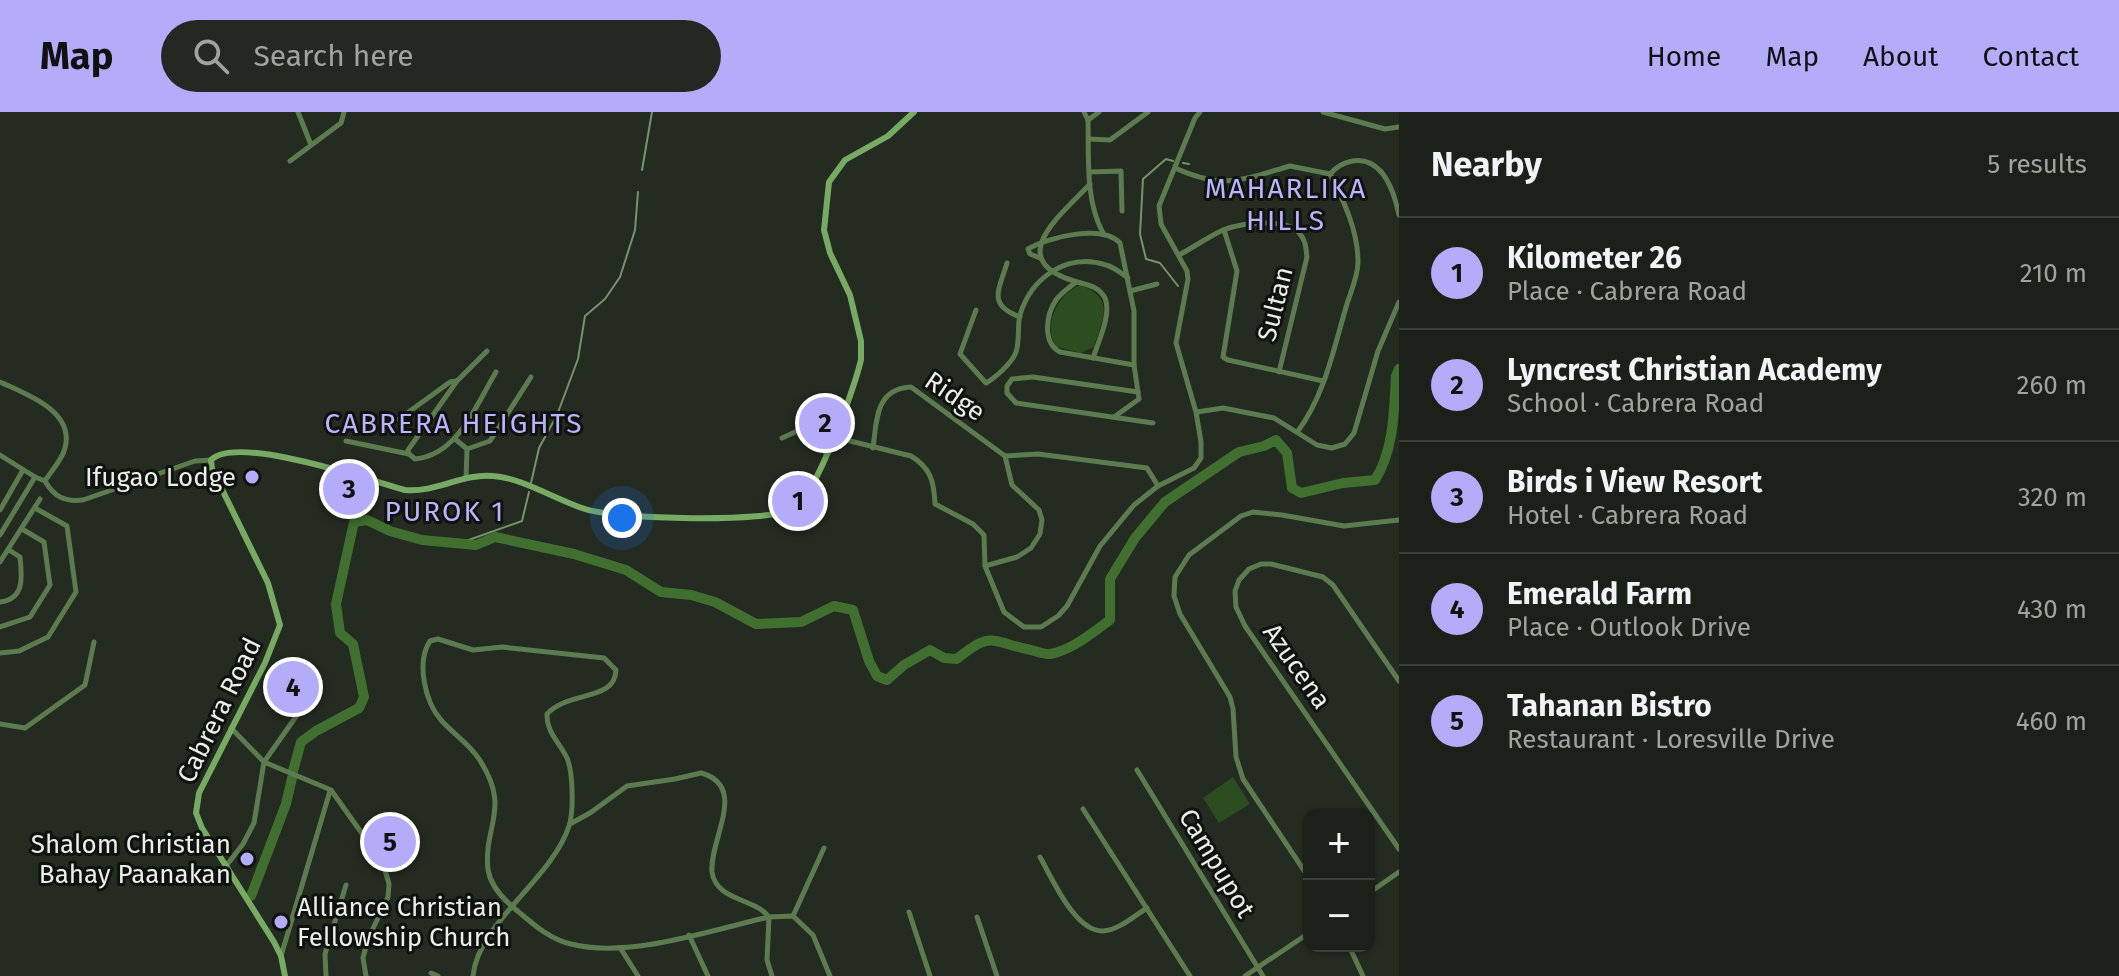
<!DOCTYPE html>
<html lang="en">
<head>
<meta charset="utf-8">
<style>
	body { margin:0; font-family:"Fira Sans",sans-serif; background:#242822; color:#f1f3f6 }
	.controls { position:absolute; right:24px; bottom:24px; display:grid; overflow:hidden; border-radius:16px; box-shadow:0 2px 6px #0004 }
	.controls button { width:72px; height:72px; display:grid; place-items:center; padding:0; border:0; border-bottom:2px solid #393e38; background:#1b2019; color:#f1f3f6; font:40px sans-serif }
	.you { position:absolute; left:622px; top:406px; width:28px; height:28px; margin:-20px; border:6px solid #fff; border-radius:50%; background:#1a73e8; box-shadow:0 0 0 12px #1a73e833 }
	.badge { display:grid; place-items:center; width:52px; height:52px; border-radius:50%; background:#b3acf9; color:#111; font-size:26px; font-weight:700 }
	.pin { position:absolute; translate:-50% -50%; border:4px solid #fff; box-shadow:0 2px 8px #0006 }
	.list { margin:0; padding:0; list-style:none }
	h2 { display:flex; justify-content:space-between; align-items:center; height:104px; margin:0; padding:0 32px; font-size:34px }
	h2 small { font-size:26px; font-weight:400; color:#a0a3a2 }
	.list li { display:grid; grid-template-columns:52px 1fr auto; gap:24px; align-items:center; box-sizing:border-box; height:112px; padding:0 32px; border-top:2px solid #393e38 }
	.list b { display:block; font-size:30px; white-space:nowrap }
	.list p { margin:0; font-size:26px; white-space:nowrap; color:#a0a3a2 }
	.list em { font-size:26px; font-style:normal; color:#a0a3a2 }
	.icon { flex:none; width:44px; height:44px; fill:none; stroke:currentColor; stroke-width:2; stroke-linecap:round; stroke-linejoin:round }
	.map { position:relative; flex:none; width:1399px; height:864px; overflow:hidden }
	header { display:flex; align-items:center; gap:48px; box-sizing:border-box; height:112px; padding:0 40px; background:#b3acf9; color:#111 }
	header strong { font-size:38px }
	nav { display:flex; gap:44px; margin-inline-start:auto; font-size:28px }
	.search { width:560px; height:72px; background:#242822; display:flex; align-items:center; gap:20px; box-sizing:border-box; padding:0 28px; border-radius:44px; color:#a0a3a2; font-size:30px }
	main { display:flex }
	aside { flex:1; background:#1b2019 }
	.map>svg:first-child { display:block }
	.green { fill:#2c4d20 }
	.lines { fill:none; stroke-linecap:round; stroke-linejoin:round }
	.stream { stroke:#739567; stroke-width:2 }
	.river { stroke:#406f2f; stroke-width:10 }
	.street { stroke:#5c7c50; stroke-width:5 }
	.secondary { stroke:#77ab64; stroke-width:6 }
	.poi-dot { fill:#b3acf9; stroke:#0f120e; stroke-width:3 }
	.labels { text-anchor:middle; stroke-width:6; stroke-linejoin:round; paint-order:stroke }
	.street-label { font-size:26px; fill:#ebefe9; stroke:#0f120e }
	.poi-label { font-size:26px; fill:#ebefe9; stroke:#0f120e; text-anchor:end }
	.neighbourhood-label { font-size:28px; letter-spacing:2px; fill:#bab4fc; stroke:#0f120e }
</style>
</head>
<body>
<header>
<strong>Map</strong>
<div class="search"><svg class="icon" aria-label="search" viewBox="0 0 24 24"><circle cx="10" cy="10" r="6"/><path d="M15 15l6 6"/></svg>Search here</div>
<nav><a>Home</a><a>Map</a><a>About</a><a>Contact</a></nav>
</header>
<main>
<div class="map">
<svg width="1399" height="864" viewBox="0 0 1399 864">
	<rect width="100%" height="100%" fill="#242b21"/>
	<g class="green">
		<path d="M1080 173C1116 187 1103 206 1094 235L1081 241 1057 235C1041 213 1058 183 1080 173Z"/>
		<polygon points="1233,665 1250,692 1219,711 1203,686"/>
	</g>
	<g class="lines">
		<g class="stream">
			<polyline points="1173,49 1166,47 1143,67 1140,122 1146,147 1160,151 1178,174"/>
			<polyline points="1183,51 1189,52"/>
			<polyline points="642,58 652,0"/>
			<polyline points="531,371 539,336 557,303 578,247 585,204 605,187 620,165 635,118 638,80"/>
			<polyline points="463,430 522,409 529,380"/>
		</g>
		<g class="river">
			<path d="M293 659 301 630 316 619 359 596 364 585 353 532 340 521 336 492 354 410 367 408 390 419 422 428 476 433 495 425 574 442 626 458 661 480 691 483 715 490 756 512 801 510 834 494 853 498 869 549 877 564 887 568 904 553 930 538 944 546 957 547C992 518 991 530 1031 538 1036 539 1044 543 1050 542 1071 539 1093 520 1110 508V467L1135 426 1165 390 1239 340 1264 334 1276 328 1287 341 1292 376 1301 381 1343 371 1375 368C1394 338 1394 299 1396 264L1399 257"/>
			<polyline points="251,784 286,692 292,666"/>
		</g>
		<g class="street">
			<polyline points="298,0 311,33"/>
			<path d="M1084 0 1088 8C1089 45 1085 88 1103 121"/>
			<polyline points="1323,0 1385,17 1399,15"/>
			<polyline points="1088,8 1099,0"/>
			<polyline points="1089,27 1110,28 1148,0"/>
			<polyline points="290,49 341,11 344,0"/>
			<path d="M1175 56C1223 78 1242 68 1290 54L1330 62C1344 89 1358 119 1358 150 1358 164 1351 179 1347 192 1334 235 1325 283 1298 319"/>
			<polyline points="1090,60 1121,59 1122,99"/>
			<path d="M1330 62C1336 55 1342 51 1352 49 1383 44 1394 79 1399 103"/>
			<path d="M1090 72C1061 103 1003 147 1074 169 1086 173 1098 173 1105 186 1112 202 1098 230 1093 246"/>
			<polyline points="1224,118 1237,159 1223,245 1228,248 1323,269"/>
			<path d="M1179 143C1194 135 1208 125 1223 118 1241 111 1287 105 1300 122 1306 129 1306 137 1307 145L1279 260"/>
			<path d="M1040 146 1030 142 1028 137C1048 125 1102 112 1120 131L1134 199V253L1139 287 1114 305"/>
			<path d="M1007 151C999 178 987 193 1020 205"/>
			<path d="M1076 170C1069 176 1061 181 1056 188 1046 203 1042 230 1060 240L1134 253"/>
			<polyline points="1130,179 1157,172"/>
			<path d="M976 198 960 242 986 271C995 266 1012 251 1016 240 1020 229 1017 215 1020 203 1031 166 1067 140 1106 153 1114 155 1121 161 1128 166"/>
			<path d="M487 239 457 269 408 338 409 342 415 347C458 343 476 293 496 260"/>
			<path d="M0 270C26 282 75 299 65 336 62 348 52 358 45 369 54 385 65 390 83 388L195 349 211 348"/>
			<polyline points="1138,280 1033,265 1012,267 1007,274 1007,281 1016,291 1153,311"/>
			<polyline points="1197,300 1223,296 1274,306 1317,333 1332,336 1345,332 1354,321 1378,239 1399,190"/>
			<polyline points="399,307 450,270 456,269"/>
			<path d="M834 325 911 344C931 356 934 370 935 392L973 412 984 423 985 454 1004 500 1024 515H1041L1058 504 1067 494 1100 434 1134 393 1158 374 1194 356 1201 346V330L1196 300 1176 231 1188 167 1187 159 1161 112 1159 94 1195 6 1200 0"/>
			<polyline points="782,326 804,316 826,341"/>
			<polyline points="455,327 467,337 490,329 531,265"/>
			<polyline points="346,329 409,342"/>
			<path d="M873 336C877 308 875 277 911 275L1005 344"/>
			<polyline points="0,343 35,365 45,369"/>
			<polyline points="466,366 467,337"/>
			<polyline points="0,398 23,358"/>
			<polyline points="0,423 35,365"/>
			<polyline points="0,450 40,387"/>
			<polyline points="985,454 1017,445 1031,436 1040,422 1042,408 1039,398 1012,373 1005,344 1038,342 1147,356 1158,374"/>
			<path d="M0 490C25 487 22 465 20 445L9 438"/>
			<polyline points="0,515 30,505 50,473 44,430 22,417"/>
			<polyline points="0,541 19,539 48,525 76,480 67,414 35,396"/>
			<polyline points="1399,569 1333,473 1323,465 1271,452 1261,452 1249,457 1239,468 1235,479 1236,495 1245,514 1399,737"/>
			<polyline points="0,612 25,616 85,573 94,530"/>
			<polyline points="231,616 264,650 331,678 383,751 389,772 388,785 368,827 363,846 366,864"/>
			<polyline points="1137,658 1263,864"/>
			<polyline points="1083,697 1190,864"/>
			<path d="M570 712 590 701 627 674 675 667 701 661C749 674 709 728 712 760 716 789 755 786 769 805L767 848 772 864"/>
			<path d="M1040 745C1052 766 1075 820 1103 819 1119 818 1134 804 1147 796"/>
			<polyline points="226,754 243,732 254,711 264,650 314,579"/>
			<polyline points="1309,766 1243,667 1236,645 1233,597 1230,585 1180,502 1174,484 1175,465 1189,443 1241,404 1253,400 1282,403 1344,414 1399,408"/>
			<polyline points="1369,781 1399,760"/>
			<polyline points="909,800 930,864"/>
			<polyline points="793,804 824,736"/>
			<polyline points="977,805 997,864"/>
			<polyline points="689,823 708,864"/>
			<polyline points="1349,834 1363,864"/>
			<polyline points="621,837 638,864"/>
			<polyline points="281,844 330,679"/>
			<polyline points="431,861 438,864"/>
			<polyline points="326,864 325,842 346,773"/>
			<path d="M473 864C478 811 552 767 569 714 574 699 573 660 567 646 560 631 546 620 547 602 569 578 615 590 616 558L604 546 502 535 473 538 438 527 430 529C416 550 425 590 441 608 453 622 469 631 479 647 512 697 483 713 488 758 491 776 506 790 520 801 535 814 552 828 571 832 629 847 711 818 769 805L793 804 813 823 830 864"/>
			<polyline points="1245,864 1309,821"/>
		</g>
		<path class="secondary" d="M285 864 281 844 274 830 202 716 196 701 199 681 265 551 280 513 268 471 212 357 211 348C236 322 369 368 405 378 436 381 463 361 493 364 523 366 556 388 585 397 615 407 770 412 795 396 817 381 854 276 861 248V229L850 183 830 141 824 118 829 70 845 48 888 24 914 0"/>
	</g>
	<g class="poi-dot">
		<circle cx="252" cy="365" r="8"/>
		<circle cx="247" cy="747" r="8"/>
		<circle cx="281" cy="810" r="8"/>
	</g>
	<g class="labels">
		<g class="street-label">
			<text transform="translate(1275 192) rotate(-76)" y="9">Sultan</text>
			<text transform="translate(955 284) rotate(34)" y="9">Ridge</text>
			<text transform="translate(1297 554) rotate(55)" y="9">Azucena</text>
			<text transform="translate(219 598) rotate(-64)" y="9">Cabrera Road</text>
			<text transform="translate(1217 751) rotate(59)" y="9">Campupot</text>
		</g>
		<g class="poi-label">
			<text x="236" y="374">Ifugao Lodge</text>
			<text x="231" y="741">Shalom Christian<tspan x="231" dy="30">Bahay Paanakan</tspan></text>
			<text x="297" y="804" text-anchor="start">Alliance Christian<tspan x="297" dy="30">Fellowship Church</tspan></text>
		</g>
		<g class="neighbourhood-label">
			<text x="1286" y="86">MAHARLIKA<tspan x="1286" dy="32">HILLS</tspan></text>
			<text x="454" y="321">CABRERA HEIGHTS</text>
			<text x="445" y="409">PUROK 1</text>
		</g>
	</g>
</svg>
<div class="controls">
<button>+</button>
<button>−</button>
</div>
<div class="you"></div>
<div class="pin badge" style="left:798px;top:389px">1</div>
<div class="pin badge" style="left:825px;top:311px">2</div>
<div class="pin badge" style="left:349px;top:377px">3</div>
<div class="pin badge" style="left:293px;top:575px">4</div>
<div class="pin badge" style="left:390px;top:730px">5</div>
</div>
<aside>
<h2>Nearby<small>5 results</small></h2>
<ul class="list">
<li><span class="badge">1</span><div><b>Kilometer 26</b><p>Place · Cabrera Road</p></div><em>210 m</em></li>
<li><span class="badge">2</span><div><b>Lyncrest Christian Academy</b><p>School · Cabrera Road</p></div><em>260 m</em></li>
<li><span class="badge">3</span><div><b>Birds i View Resort</b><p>Hotel · Cabrera Road</p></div><em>320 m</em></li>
<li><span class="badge">4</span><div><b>Emerald Farm</b><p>Place · Outlook Drive</p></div><em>430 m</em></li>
<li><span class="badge">5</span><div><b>Tahanan Bistro</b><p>Restaurant · Loresville Drive</p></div><em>460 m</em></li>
</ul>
</aside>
</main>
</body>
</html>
